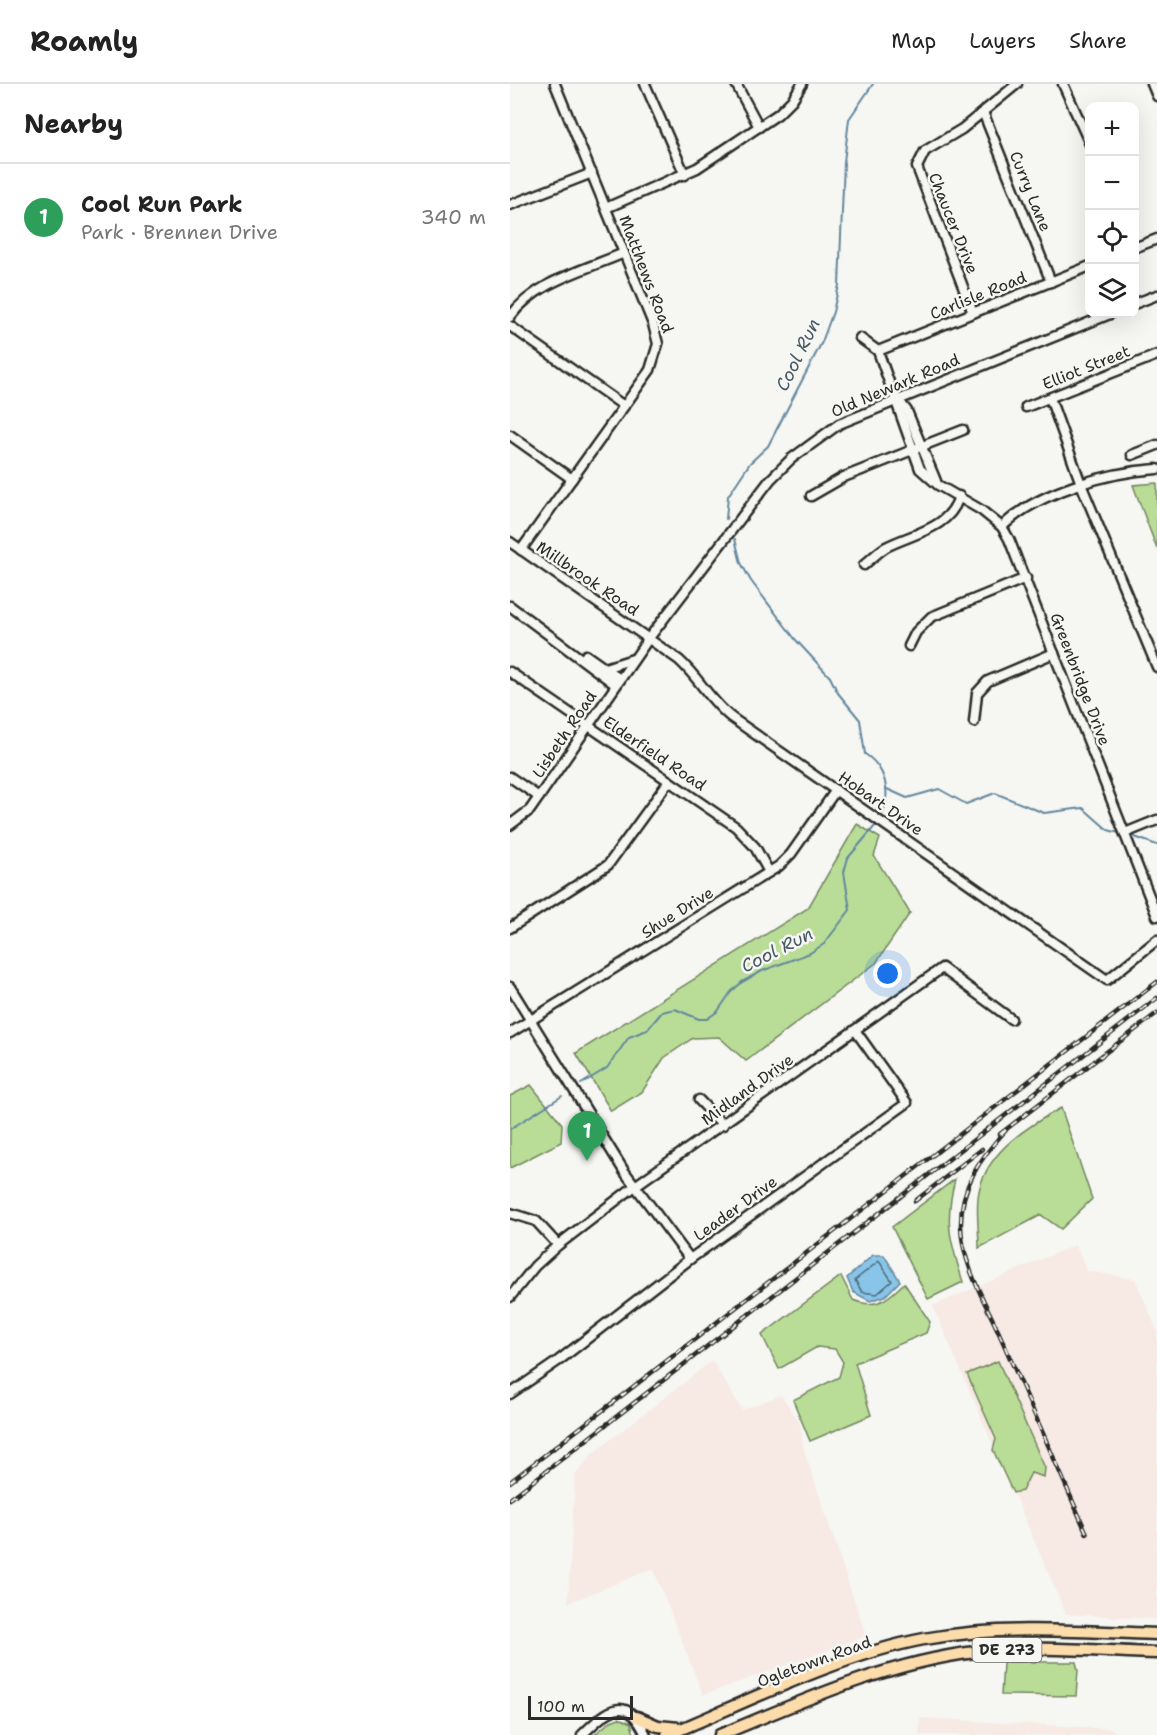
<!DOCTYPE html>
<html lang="en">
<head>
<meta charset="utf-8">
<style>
	body { margin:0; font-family:"Shantell Sans",sans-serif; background:#f2f2f2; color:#222 }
	.controls { position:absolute; right:18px; top:18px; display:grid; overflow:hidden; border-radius:12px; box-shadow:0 6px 24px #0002 }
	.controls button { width:54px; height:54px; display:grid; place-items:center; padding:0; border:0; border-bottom:2px solid #e0e0e0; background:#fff; color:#222; font:30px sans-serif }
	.scale { position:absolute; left:18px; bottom:15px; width:105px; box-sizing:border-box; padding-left:6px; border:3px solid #2b2b2b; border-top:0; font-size:16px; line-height:21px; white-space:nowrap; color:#2b2b2b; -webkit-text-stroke:4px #f6f6f2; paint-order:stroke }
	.you { position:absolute; left:378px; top:890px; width:21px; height:21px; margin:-15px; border:4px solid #fff; border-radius:50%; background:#1a73e8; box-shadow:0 0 0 9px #1a73e833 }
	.badge { display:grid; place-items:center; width:39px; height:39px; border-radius:50%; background:#c8321e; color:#fff; font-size:20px; font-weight:700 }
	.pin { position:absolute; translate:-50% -50px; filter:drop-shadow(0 2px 3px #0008) }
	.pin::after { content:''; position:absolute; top:32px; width:21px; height:18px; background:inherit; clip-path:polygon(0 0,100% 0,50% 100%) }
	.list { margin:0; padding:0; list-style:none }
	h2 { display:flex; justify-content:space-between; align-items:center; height:78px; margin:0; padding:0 24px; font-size:26px }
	h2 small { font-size:20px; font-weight:400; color:#767676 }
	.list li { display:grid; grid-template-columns:39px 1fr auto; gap:18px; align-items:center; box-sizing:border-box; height:108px; padding:0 24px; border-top:2px solid #e0e0e0 }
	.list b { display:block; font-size:22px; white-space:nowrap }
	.list p { margin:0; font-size:20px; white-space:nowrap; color:#767676 }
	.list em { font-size:20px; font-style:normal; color:#767676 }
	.icon { flex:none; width:33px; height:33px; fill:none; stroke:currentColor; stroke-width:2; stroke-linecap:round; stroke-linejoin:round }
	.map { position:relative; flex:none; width:647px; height:1651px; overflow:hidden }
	header { display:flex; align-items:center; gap:36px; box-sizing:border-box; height:84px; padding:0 30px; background:#fff; border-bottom:2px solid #e0e0e0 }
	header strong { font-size:28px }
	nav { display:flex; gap:33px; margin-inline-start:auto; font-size:21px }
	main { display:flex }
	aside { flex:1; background:#fff }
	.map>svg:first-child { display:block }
	.built { fill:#f7e9e3 }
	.green { fill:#b9dd97; stroke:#728461; stroke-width:1.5 }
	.water { fill:#88c5e9; stroke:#63879d; stroke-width:1.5 }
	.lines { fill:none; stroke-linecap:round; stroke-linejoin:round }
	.shore { stroke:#506977; stroke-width:1.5 }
	.stream { stroke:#63879d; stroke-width:2 }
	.minor-casing { stroke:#2b2b2b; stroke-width:13 }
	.major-casing { stroke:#2b2b2b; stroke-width:15 }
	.minor { stroke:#f6f6f2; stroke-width:8 }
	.major { stroke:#fddcac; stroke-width:10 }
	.rail-casing { stroke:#2b2b2b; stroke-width:4.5 }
	.rail { stroke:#f6f6f2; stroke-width:2; stroke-dasharray:7; stroke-linecap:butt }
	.labels { text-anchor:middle; stroke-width:5; stroke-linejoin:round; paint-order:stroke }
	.shield { fill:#f6f6f2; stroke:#686867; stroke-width:1.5 }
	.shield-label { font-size:15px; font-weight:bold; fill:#2b2b2b }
	.street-label { font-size:16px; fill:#2b2b2b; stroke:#f6f6f2 }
	.water-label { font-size:18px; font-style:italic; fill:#475964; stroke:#f6f6f2 }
</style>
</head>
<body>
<header>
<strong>Roamly</strong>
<nav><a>Map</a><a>Layers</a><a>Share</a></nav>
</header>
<main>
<aside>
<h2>Nearby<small></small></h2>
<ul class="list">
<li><span class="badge" style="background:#2e9e5b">1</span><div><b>Cool Run Park</b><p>Park · Brennen Drive</p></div><em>340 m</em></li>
</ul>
</aside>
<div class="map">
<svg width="647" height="1651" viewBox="0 0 647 1651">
	<rect width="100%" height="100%" fill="#f6f6f2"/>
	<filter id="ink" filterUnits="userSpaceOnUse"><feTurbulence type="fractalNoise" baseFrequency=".0167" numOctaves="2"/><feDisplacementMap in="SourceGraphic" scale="12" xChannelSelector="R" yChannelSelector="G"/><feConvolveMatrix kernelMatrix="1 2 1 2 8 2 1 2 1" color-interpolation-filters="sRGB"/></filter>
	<g filter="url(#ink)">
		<g class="built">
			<polygon points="565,1161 577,1187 625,1195 647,1246 647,1535 556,1530 423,1222"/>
			<polygon points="202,1277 232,1326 271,1311 290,1339 293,1363 356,1552 193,1611 144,1486 141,1485 58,1519 65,1392 82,1370"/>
			<polygon points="410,1634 603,1645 606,1651 409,1651"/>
		</g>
		<g class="green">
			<polygon points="647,399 647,465 623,401"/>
			<polygon points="347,740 370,754 364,772 400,829 366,879 236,977 209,953 183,954 154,974 132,1008 101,1027 66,969 298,824"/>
			<polygon points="21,1001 52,1040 51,1058 0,1084 0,1012"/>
			<path d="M551 1024 582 1115 551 1145 531 1131 469 1164C469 1145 465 1121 470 1103 480 1066 518 1042 551 1024Z"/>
			<path d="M445 1095C434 1139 440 1156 453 1198L418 1215 382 1143Z"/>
			<path d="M331 1192 343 1216C366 1226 378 1215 394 1199L420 1238 416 1249 345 1279 361 1331 300 1357 283 1316 329 1293 333 1278 325 1265 307 1263 269 1285 252 1251Z"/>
			<polygon points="488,1277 535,1384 534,1393 521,1389 512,1407 503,1409 483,1366 486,1355 457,1290"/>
			<polygon points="496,1578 566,1578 568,1586 566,1612 491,1611 493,1580"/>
			<polygon points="109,1634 121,1639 124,1651 84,1651 101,1637"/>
		</g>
		<polygon class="water" points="363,1171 374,1171 390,1197 375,1212 360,1217 343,1208 337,1194"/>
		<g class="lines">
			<polygon class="shore" points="369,1177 382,1197 367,1210 352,1208 345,1196"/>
			<g class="stream">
				<polyline points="216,435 218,412 240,379 258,362 312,258 323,228 329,201 334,78 339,35 363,0"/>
				<path d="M225 455 231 479 241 497 285 555 320 593 328 609 350 636 355 670C375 683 381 707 373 729"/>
				<polyline points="377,705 397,714 429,705 456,720 485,709 534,729 573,724 598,746 609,749"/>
				<polyline points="622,752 647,761"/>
				<polyline points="71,1000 97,984 119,953 137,946 152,928 165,925 189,935 197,935 208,927 221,908 232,898 252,887 300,869 314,860 340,826 334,788 338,774 365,742"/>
				<polyline points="0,1045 52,1012"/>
			</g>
			<g class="minor-casing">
				<g id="minor">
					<polyline points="135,0 175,91"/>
					<polyline points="226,0 249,43"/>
					<polyline points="553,0 580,60"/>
					<polyline points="642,0 647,12"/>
					<polyline points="473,28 541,198"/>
					<polyline points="0,121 82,89"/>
					<polyline points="96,124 187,84 268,30 282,16 292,0"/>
					<polyline points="624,164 647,155"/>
					<polyline points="624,220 647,211"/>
					<polyline points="463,229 407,83 415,67 452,45 507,0"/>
					<path d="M0 233C26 197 75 186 114 169"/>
					<polyline points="0,242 114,322"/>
					<polyline points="350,254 368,267 410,385 428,401 471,426 492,443 499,455 647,832"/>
					<polyline points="368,267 580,182"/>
					<polyline points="387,314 397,327 426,397"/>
					<polyline points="540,314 571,400 647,583"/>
					<polyline points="516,323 647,271"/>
					<polyline points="0,351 62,395"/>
					<polyline points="622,371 647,361"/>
					<polyline points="301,412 334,393 453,346"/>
					<path d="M492 443C526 408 599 388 647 385"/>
					<path d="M0 458 169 576C189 594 201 618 222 634L597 896 647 856"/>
					<polyline points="11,466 140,286 148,260 143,240 45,0"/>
					<path d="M354 481C361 475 368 468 376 463 403 449 440 445 449 412"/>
					<polyline points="0,522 106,601"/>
					<polyline points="399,562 406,548 421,533 516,494"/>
					<polyline points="76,571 110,595"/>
					<polyline points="95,584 123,575"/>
					<polyline points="0,588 226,743 245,763 259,788"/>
					<polyline points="464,638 467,609 478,597 544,569"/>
					<polyline points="0,693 29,713"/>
					<polyline points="0,741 20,726 139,554 260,396 281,375 329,340 600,230"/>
					<polyline points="615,749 647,736"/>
					<polyline points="0,844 98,781 159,697"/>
					<polyline points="0,903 114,1087 180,1175"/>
					<polyline points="0,949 269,782 281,770 326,706"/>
					<polyline points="189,1016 213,1041"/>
					<polyline points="0,1129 26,1137 48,1161"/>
					<polyline points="0,1213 25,1182 48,1161 125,1102 432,884 501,935"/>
					<polyline points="0,1310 48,1277 180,1175 397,1019 345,946"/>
					<path d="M72 1651C98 1626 116 1608 136 1651"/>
				</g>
			</g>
			<g class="major-casing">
				<g id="major">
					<polyline points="127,1633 148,1642 169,1644"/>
					<path d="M157 1651C237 1618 329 1571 414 1555 492 1541 569 1547 647 1550"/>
					<path d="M210 1651C293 1617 375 1579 465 1568 525 1561 587 1567 647 1569"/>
				</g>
			</g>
			<use href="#minor" class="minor"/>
			<use href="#major" class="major"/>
			<g class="rail-casing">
				<g id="rail">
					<path d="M496 1046C470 1074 450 1103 451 1142 452 1179 474 1216 489 1249 518 1316 548 1383 577 1450"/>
					<polyline points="490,1050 647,929"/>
					<polyline points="405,1117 472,1065"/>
					<polyline points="0,1398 647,898"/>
					<polyline points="0,1415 647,914"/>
				</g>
			</g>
			<use href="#rail" class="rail"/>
		</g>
	</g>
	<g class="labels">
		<rect class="shield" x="462.5" y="1554" width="69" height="24" rx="4.5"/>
		<g class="shield-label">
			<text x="497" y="1571">DE 273</text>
		</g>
		<g class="street-label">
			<text transform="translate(521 107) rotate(68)" y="6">Curry Lane</text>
			<text transform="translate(444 139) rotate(68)" y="6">Chaucer Drive</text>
			<text transform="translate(137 190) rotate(69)" y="6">Matthews Road</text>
			<text transform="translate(468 211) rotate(-22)" y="6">Carlisle Road</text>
			<text transform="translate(576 283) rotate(-22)" y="6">Elliot Street</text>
			<text transform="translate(385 301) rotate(-23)" y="6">Old Newark Road</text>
			<text transform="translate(78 494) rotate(34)" y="6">Millbrook Road</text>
			<text transform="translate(571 595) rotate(69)" y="6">Greenbridge Drive</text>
			<text transform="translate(54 650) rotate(-56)" y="6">Lisbeth Road</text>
			<text transform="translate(145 669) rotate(34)" y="6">Elderfield Road</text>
			<text transform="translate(371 719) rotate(35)" y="6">Hobart Drive</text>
			<text transform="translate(167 828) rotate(-32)" y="6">Shue Drive</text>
			<text transform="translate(237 1005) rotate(-36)" y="6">Midland Drive</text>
			<text transform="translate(225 1124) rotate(-36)" y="6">Leader Drive</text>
			<text transform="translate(304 1577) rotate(-20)" y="6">Ogletown Road</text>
		</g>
		<g class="water-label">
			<text transform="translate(288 271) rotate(-64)" y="6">Cool Run</text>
			<text transform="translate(267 866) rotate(-27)" y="6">Cool Run</text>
		</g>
	</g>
</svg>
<div class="controls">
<button>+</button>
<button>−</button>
<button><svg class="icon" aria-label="locate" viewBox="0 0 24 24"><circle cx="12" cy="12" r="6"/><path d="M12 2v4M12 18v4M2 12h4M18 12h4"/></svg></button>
<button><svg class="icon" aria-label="layers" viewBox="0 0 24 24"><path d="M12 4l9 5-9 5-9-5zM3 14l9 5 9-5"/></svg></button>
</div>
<div class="scale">100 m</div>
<div class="you"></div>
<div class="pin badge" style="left:77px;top:1077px;background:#2e9e5b">1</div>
</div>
</main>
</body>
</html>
